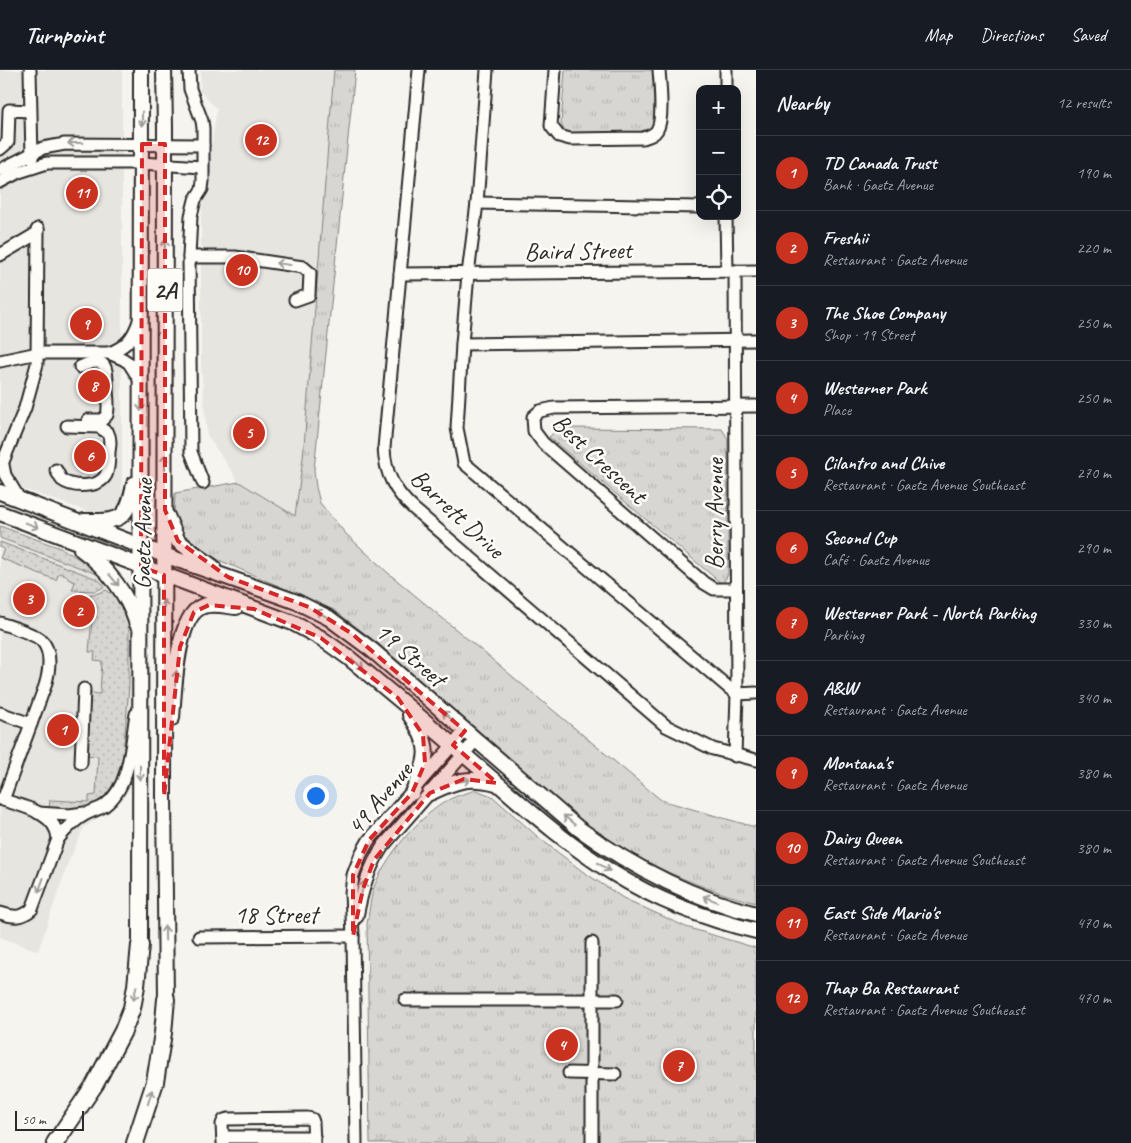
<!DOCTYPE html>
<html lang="en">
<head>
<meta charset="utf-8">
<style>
	body { margin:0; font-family:Caveat,sans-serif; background:#242831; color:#f1f3f6 }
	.controls { position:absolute; right:15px; top:15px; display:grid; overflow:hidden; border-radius:10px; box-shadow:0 5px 20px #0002 }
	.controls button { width:45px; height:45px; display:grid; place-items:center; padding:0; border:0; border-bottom:1px solid #363941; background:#171b24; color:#f1f3f6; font:25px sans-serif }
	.scale { position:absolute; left:15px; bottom:12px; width:69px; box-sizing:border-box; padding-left:5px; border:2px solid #2b2b2b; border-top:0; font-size:14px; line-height:18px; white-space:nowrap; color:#2b2b2b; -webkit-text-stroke:4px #fdfcf7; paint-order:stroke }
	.you { position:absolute; left:315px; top:725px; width:18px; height:18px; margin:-12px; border:4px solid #fff; border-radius:50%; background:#1a73e8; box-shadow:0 0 0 8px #1a73e833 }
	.badge { display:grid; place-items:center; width:32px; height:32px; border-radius:50%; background:#c8321e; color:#fff; font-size:16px; font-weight:700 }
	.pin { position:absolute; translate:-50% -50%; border:2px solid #fff; box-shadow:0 1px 5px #0006 }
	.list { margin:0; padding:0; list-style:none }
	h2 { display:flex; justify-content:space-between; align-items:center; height:65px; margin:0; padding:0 20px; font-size:21px }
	h2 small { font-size:16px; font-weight:400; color:#9ea1a6 }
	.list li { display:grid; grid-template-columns:32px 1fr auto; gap:15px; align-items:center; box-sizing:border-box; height:75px; padding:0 20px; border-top:1px solid #363941 }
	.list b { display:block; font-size:19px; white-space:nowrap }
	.list p { margin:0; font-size:16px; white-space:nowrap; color:#9ea1a6 }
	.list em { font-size:16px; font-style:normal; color:#9ea1a6 }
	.icon { flex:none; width:28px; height:28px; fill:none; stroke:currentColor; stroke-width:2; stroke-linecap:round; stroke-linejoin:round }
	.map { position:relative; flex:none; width:756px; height:1073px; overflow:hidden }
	header { display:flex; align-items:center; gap:30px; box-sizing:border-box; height:70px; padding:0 25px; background:#171b24; border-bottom:1px solid #363941 }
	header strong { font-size:24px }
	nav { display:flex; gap:28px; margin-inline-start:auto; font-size:18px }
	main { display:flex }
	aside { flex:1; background:#171b24 }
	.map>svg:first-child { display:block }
	.built { fill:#e6e5e0 }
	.grass { fill:url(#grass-dots); stroke:#81807e }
	.park { fill:url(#park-tufts); stroke:#81807e }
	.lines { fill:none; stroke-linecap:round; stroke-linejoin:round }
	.minor-casing { stroke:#2b2b2b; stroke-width:15 }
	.major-casing { stroke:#2b2b2b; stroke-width:18 }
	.highway-casing { stroke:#2b2b2b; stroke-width:20 }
	.minor { stroke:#fdfcf7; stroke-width:11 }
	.major { stroke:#fdfcf7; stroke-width:14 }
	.highway { stroke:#fdfcf7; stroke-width:16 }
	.oneway { stroke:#9e9e9b }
	.marked { fill:#d62828; fill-opacity:0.2; stroke:#d62828; stroke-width:4; stroke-dasharray:10 6; stroke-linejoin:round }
	.labels { text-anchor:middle; stroke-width:5; stroke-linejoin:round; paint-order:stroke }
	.shield { fill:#fdfcf7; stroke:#6a6a68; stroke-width:1 }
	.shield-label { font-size:24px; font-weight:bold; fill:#2b2b2b }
	.street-label { font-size:25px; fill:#2b2b2b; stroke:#fdfcf7 }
</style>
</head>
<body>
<header>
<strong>Turnpoint</strong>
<nav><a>Map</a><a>Directions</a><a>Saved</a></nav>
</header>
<main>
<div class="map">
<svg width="756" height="1073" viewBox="0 0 756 1073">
	<defs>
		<pattern id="grass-dots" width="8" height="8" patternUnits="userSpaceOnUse" patternTransform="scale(1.25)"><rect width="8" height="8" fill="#d7d6d2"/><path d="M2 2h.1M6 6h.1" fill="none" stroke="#b9b8b4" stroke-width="1.8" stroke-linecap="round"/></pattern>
		<pattern id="park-tufts" width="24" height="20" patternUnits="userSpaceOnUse" patternTransform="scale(1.25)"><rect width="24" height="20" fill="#d7d6d2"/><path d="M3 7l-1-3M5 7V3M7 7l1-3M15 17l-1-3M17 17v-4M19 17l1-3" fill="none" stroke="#b9b8b4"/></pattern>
	</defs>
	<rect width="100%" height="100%" fill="#f5f4ef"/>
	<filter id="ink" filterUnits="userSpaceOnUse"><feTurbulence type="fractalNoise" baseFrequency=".02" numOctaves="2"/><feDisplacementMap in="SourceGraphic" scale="10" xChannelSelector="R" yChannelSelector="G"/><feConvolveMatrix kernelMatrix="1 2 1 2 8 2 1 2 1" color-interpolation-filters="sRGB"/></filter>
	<g filter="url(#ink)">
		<g class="built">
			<polygon points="0,0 122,0 122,439 98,445 0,411"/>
			<polygon points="201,0 334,0 303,388 295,446 239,412 207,365 201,296 201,148 217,39 200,21"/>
			<polygon points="0,469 71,494 110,509 132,556 131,717 121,731 105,744 84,757 68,793 38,881 0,867"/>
		</g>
		<g class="grass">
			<polygon points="0,456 63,479 101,503 110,517 100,505 0,468"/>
			<polygon points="0,472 97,509 105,516 96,521 72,520 75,512 68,509 68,507 59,503 56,510 0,488 4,479 0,477"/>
			<polygon points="106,520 110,523 115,522 122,533 129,557 129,616 123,686 116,710 105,726 93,735 71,741 49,739 50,730 89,732 89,726 96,725 98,686 83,685 87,623 100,624 102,591 94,590 95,582 89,582 93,536 90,524 96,524"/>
		</g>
		<g class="park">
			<path d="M334 0H355L314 400 316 417 320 433 346 464 387 502 661 730 751 756H756V833C691 817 627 786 574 746L380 575 334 540 221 491 185 472 174 445 175 423 239 412 295 446 303 388Z"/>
			<polygon points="565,0 653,0 654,52 646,65 568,68 561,54"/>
			<polygon points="559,358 722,359 728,369 728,505 722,514 549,367"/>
			<path d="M476 720 492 726 538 767 582 801 623 828 686 857 756 878V1073H370L367 854C369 843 370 831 373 820 384 787 420 745 450 729 458 725 467 723 476 720Z"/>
		</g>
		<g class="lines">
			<g class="minor-casing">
				<g id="minor">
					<polyline points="30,0 32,88"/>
					<polyline points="189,0 190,19 202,51 203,58 203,111 202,119 195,130 191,146 189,187 191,382 203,413"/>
					<path d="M419 0 384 378C385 404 395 422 414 439L666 656 713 679 756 690"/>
					<polyline points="487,0 477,133 468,204 462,274 457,358 464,393 729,618 737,624 756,623"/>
					<path d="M555 0 551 56 559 66 570 69 643 68C649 66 654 65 657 60 664 49 660 14 659 0"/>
					<polyline points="726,0 726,19"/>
					<polyline points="0,79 8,72 9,40 30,41"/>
					<polyline points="0,100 43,78 65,74 203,75"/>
					<polyline points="0,112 19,102 47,93 141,93 202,97"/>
					<polyline points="477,133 700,137"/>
					<polyline points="726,146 727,201"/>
					<polyline points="0,185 34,165 38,159"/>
					<polyline points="189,187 235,187 303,197 310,203 309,225 295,230"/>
					<polyline points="735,201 737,624 735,686"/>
					<polyline points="400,204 756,201"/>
					<polyline points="462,274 756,270"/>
					<path d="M109 283C126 277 133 268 139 251"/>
					<polyline points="0,291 38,283 109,283 123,289 129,293 141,312"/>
					<path d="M80 297C108 284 107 298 107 321 108 329 109 338 107 345L102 350H88"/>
					<polyline points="3,395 5,405 20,430"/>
					<polyline points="0,399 25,338 37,294 38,159"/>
					<path d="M56 400C58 403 60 408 62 410 73 418 99 418 106 405 109 398 109 390 109 382 110 375 111 369 108 363L99 357 67 356"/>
					<polyline points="736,519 714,519 704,513 543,373 534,361 533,347 540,341 554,338 756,336"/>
					<path d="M0 553C11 557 33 563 41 570 53 581 49 603 45 616L3 730"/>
					<polyline points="0,643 31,654"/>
					<polyline points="81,693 84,619"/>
					<path d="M0 729C21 736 57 742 58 769L32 839C21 849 13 847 0 843"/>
					<polyline points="38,743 69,745 84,743"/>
					<path d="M58 769C66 759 75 750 86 744 92 741 99 739 104 736 131 717 131 673 136 644"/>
					<path d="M357 847C362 821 368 799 383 776L476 670"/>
					<polyline points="199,867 353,866"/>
					<polyline points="405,930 617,930"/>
					<polyline points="569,1003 615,1004"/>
					<polyline points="223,1067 314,1067"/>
					<polyline points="223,1073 222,1054 224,1050 228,1049 307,1048 312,1049 313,1052 314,1073"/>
					<polyline points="356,1073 353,866 351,823 353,805 361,784 369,770 465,661"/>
					<polyline points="592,1073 592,873"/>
				</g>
			</g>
			<g class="major-casing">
				<g id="major">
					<polyline points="164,0 165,58 164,726 166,929"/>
					<path d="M0 422 164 485 297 532 329 548 372 580 578 758C632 797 691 828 756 844"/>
					<path d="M0 443 293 553 321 568 349 588C387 619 425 651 462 683 511 724 558 769 613 803 656 830 706 849 756 861"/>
					<polyline points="167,446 178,471 213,497"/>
					<path d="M84 451C120 451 127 452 134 414"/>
					<path d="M81 479C107 498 127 523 137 554"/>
					<path d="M410 645C433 678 428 689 412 723"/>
					<path d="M172 648C174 623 176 548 201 537 211 532 225 536 236 537"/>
					<path d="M430 723C455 711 468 706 496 713"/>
					<polyline points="140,875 141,0"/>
				</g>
			</g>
			<g class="highway-casing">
				<g id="highway">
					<polyline points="55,1073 95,1014 123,961 132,938 136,916 140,875"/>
					<polyline points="135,1073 155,1012 163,963 166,929"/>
				</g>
			</g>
			<use href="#minor" class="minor"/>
			<use href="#major" class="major"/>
			<use href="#highway" class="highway"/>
		</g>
		<defs><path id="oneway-shaft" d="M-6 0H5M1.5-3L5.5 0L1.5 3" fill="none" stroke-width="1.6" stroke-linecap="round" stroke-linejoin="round" transform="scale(1.25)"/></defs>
		<g class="oneway">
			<use href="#oneway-shaft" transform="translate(142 49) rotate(90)"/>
			<use href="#oneway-shaft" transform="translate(75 73) rotate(178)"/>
			<use href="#oneway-shaft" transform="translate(165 177) rotate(-90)"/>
			<use href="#oneway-shaft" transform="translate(283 194) rotate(-172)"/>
			<use href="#oneway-shaft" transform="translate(141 334) rotate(91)"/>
			<use href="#oneway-shaft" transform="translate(165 392) rotate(-90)"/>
			<use href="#oneway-shaft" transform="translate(32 455) rotate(21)"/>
			<use href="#oneway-shaft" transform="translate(114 510) rotate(50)"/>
			<use href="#oneway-shaft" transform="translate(164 537) rotate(-90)"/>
			<use href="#oneway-shaft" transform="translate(322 544) rotate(-152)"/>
			<use href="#oneway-shaft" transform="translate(358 594) rotate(40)"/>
			<use href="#oneway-shaft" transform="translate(176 608) rotate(-84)"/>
			<use href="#oneway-shaft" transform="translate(448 646) rotate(-139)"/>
			<use href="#oneway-shaft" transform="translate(140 703) rotate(90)"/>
			<use href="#oneway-shaft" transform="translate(463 711) rotate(-10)"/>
			<use href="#oneway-shaft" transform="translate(569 750) rotate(-140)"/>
			<use href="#oneway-shaft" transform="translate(604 797) rotate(34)"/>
			<use href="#oneway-shaft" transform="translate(41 815) rotate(110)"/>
			<use href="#oneway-shaft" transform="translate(363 818) rotate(-75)"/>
			<use href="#oneway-shaft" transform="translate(710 829) rotate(-159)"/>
			<use href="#oneway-shaft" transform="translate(165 863) rotate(-91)"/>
			<use href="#oneway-shaft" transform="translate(135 923) rotate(101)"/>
			<use href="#oneway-shaft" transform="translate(150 1027) rotate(-73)"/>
		</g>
	</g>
	<path class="marked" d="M142 74H165V440L178 471 228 507 309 537 351 563 465 661 453 675 497 713 464 709 430 723 374 790 363 819 353 866V805L369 770 412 723 425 693 423 665 398 628 321 568 254 539 209 535 194 542 180 577 164 726V505L141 497Z"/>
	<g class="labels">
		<rect class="shield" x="147.5" y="198.5" width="35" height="43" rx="4"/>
		<g class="shield-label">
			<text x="165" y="228">2A</text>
		</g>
		<g class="street-label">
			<text transform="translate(578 180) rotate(-1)" y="9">Baird Street</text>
			<text transform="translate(600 388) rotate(43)" y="9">Best Crescent</text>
			<text transform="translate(458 443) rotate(43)" y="9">Barrett Drive</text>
			<text transform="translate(714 444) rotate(-90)" y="9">Berry Avenue</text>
			<text transform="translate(142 464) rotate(-89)" y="9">Gaetz Avenue</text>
			<text transform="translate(411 584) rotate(41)" y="9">19 Street</text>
			<text transform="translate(379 728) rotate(-50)" y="9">49 Avenue</text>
			<text x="276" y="853">18 Street</text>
		</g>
	</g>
</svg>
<div class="controls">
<button>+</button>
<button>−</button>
<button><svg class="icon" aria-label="locate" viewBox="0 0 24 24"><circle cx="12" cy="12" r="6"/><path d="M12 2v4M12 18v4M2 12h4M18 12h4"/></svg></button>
</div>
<div class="scale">50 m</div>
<div class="you"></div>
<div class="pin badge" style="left:63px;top:660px">1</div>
<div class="pin badge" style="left:79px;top:541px">2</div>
<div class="pin badge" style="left:29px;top:529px">3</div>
<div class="pin badge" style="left:562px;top:975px">4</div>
<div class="pin badge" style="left:249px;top:363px">5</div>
<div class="pin badge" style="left:90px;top:386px">6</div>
<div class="pin badge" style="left:679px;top:996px">7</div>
<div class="pin badge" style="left:94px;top:316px">8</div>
<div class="pin badge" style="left:86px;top:254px">9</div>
<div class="pin badge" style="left:242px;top:200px">10</div>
<div class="pin badge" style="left:82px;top:123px">11</div>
<div class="pin badge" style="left:261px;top:70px">12</div>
</div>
<aside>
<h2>Nearby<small>12 results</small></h2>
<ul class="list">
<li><span class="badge">1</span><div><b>TD Canada Trust</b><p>Bank · Gaetz Avenue</p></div><em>190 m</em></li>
<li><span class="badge">2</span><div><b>Freshii</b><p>Restaurant · Gaetz Avenue</p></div><em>220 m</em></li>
<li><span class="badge">3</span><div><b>The Shoe Company</b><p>Shop · 19 Street</p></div><em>250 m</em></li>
<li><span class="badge">4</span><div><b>Westerner Park</b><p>Place</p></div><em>250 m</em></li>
<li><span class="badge">5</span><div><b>Cilantro and Chive</b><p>Restaurant · Gaetz Avenue Southeast</p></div><em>270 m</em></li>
<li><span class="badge">6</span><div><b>Second Cup</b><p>Café · Gaetz Avenue</p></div><em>290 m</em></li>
<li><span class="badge">7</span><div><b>Westerner Park - North Parking</b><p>Parking</p></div><em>330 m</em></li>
<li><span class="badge">8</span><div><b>A&amp;W</b><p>Restaurant · Gaetz Avenue</p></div><em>340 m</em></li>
<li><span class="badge">9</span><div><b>Montana's</b><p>Restaurant · Gaetz Avenue</p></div><em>380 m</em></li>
<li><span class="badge">10</span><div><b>Dairy Queen</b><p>Restaurant · Gaetz Avenue Southeast</p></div><em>380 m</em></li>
<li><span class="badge">11</span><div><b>East Side Mario's</b><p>Restaurant · Gaetz Avenue</p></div><em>470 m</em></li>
<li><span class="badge">12</span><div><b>Thap Ba Restaurant</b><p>Restaurant · Gaetz Avenue Southeast</p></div><em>470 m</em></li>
</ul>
</aside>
</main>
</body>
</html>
